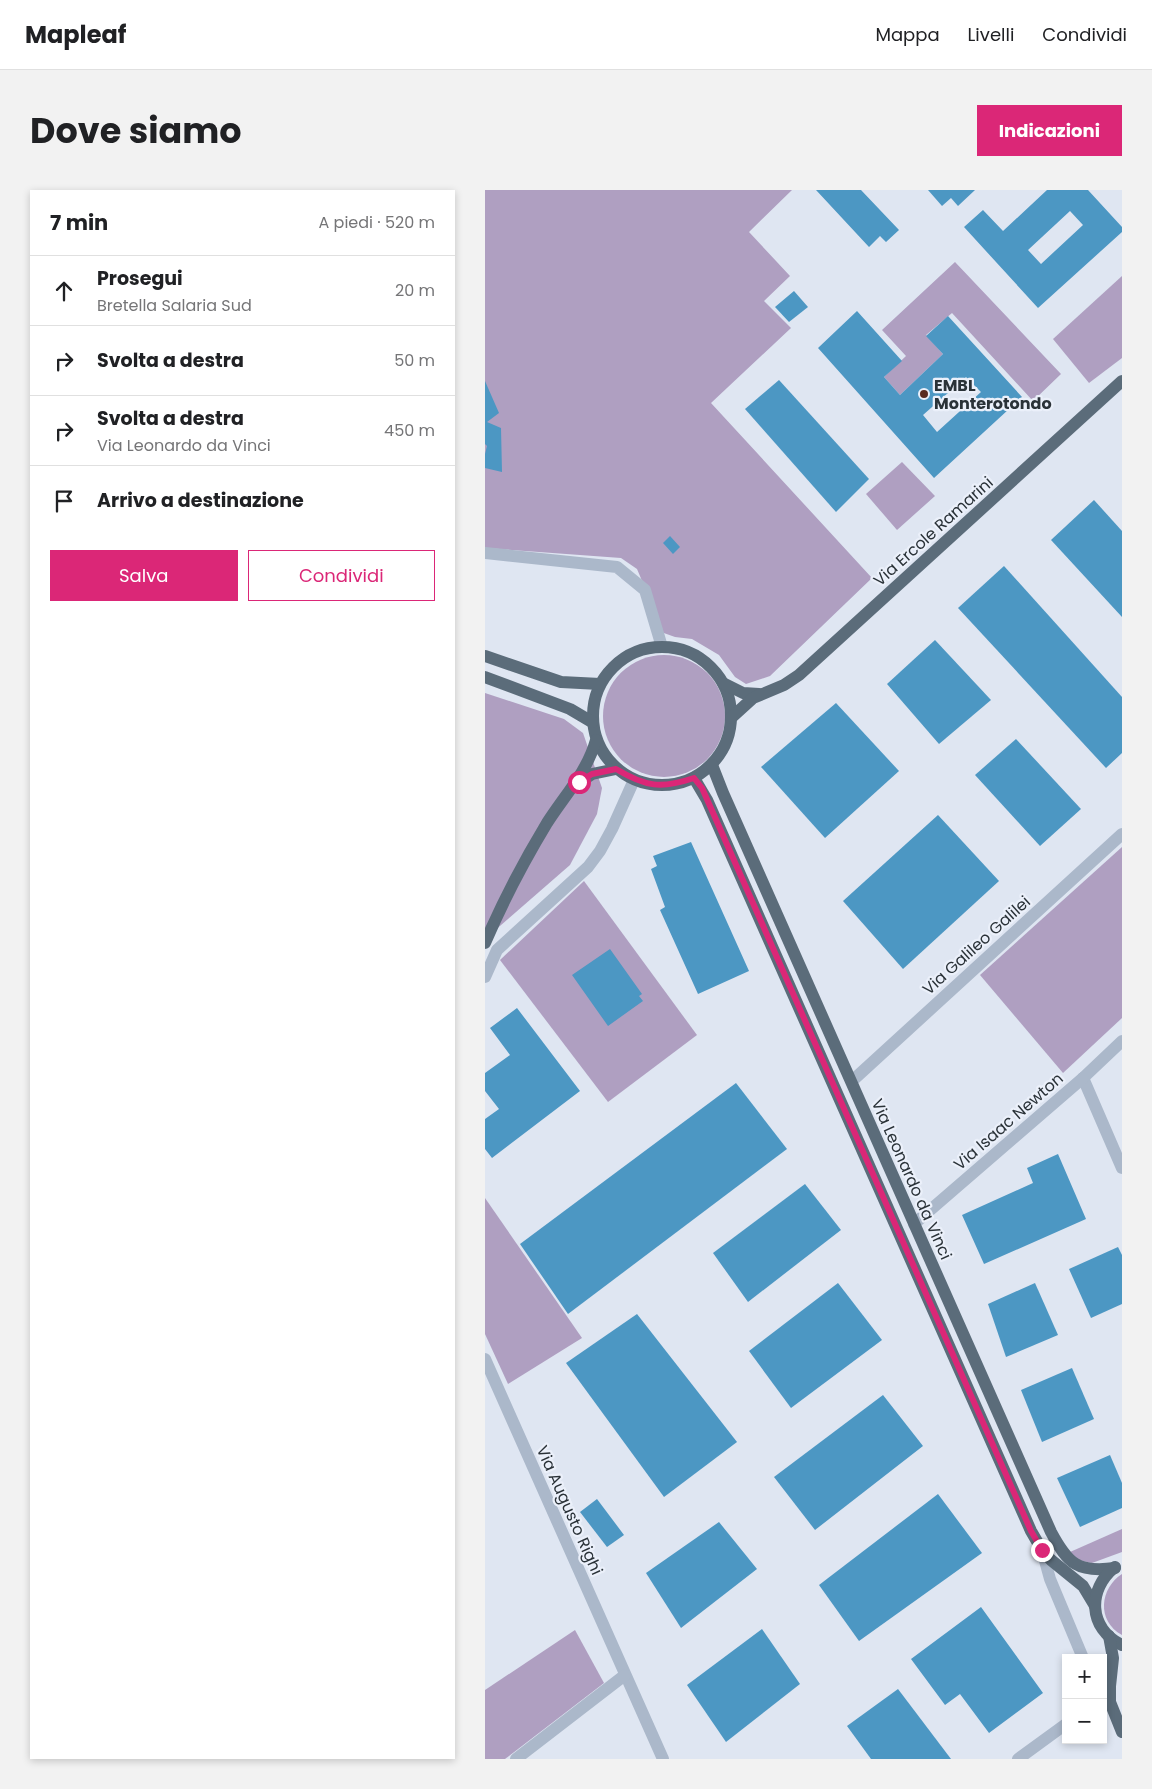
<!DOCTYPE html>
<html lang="it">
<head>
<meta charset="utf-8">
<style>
	body { margin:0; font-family:Poppins,sans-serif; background:#f2f2f2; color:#202124 }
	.controls { position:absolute; right:15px; bottom:15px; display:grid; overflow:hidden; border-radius:0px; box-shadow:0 2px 8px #0003 }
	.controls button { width:45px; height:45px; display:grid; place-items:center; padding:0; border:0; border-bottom:1px solid #e0e0e0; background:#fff; color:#202124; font:25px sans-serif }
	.stop { position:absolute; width:15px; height:15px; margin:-11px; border:4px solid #db2777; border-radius:50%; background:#fff }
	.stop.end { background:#db2777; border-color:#fff; box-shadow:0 1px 5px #0008 }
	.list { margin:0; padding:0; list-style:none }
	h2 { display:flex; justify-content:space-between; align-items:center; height:65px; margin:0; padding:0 20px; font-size:21px }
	h2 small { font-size:16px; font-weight:400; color:#757577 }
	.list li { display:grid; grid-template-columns:32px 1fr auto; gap:15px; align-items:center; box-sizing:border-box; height:70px; padding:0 20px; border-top:1px solid #e0e0e0 }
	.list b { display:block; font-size:19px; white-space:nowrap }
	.list p { margin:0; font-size:16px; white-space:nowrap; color:#757577 }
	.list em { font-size:16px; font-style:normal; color:#757577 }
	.actions { display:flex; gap:10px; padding:15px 20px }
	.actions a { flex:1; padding:11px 0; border:1px solid #db2777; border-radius:0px; text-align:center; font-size:18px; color:#db2777 }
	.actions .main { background:#db2777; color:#fff }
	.icon { flex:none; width:28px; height:28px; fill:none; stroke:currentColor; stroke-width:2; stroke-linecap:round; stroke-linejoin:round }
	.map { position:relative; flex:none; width:637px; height:1569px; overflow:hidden; border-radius:0px }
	header { display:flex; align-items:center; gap:30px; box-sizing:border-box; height:70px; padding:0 25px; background:#fff; border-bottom:1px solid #e0e0e0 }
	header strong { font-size:24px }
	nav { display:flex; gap:28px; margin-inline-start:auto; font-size:18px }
	.intro { display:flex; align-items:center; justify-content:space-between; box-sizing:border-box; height:120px; padding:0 30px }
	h1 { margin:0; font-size:35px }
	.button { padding:12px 22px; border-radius:0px; background:#db2777; color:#fff; font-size:18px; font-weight:700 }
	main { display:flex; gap:30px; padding:0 30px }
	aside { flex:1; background:#fff; border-radius:0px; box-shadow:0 2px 8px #0003 }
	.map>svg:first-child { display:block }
	.green { fill:#af9fc1 }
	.building { fill:#4c97c3; fill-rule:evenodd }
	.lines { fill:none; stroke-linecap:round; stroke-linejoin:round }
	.minor { stroke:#abb8ca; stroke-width:12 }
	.major { stroke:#5b6c7a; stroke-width:12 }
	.route { stroke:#db2777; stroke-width:6 }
	.poi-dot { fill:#592b20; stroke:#ebf0fa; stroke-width:2 }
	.labels { text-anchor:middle; stroke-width:4.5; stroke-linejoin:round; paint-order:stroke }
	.poi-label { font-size:16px; font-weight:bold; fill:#2a3238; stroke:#ebf0fa; text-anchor:start }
	.street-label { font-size:16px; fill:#2a3238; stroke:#ebf0fa }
</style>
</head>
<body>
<header>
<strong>Mapleaf</strong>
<nav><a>Mappa</a><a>Livelli</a><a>Condividi</a></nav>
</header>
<div class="intro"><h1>Dove siamo</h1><a class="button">Indicazioni</a></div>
<main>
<aside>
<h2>7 min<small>A piedi · 520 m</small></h2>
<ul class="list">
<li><svg class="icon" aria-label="ahead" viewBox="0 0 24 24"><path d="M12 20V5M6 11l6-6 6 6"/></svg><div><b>Prosegui</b><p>Bretella Salaria Sud</p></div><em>20 m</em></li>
<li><svg class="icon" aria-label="right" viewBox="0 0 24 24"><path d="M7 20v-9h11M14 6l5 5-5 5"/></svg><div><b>Svolta a destra</b></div><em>50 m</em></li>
<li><svg class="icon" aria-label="right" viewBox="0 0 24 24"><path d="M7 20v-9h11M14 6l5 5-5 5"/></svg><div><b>Svolta a destra</b><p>Via Leonardo da Vinci</p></div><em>450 m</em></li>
<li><svg class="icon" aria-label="arrive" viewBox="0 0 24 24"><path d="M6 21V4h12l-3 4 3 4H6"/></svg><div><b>Arrivo a destinazione</b></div></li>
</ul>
<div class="actions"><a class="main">Salva</a><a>Condividi</a></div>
</aside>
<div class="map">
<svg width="637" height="1569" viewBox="0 0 637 1569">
	<rect width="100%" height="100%" fill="#dfe6f2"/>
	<g class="green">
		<polygon points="0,0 307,0 264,42 305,86 279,111 306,138 226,213 387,388 285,486 261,494 250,487 234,465 207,449 190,447 176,442 166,412 152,379 136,368 0,358"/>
		<polygon points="470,72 576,184 548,211 467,123 441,145 458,164 415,205 399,187 421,166 397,140"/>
		<polygon points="637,86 637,168 604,193 568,149"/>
		<polygon points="417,272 450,306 412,340 381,304"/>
		<circle cx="179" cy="526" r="61"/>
		<polygon points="0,503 79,529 98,543 117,598 112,624 85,675 0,749"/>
		<polygon points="637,657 637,828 578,883 495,785"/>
		<polygon points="99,691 212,845 123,912 15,770"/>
		<polygon points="0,1008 97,1148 23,1194 0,1144"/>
		<polygon points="637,1339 637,1362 607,1373 593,1370 585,1362"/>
		<path d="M637 1384V1445C611 1431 615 1398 637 1384Z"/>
		<polygon points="90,1440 119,1493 20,1569 0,1569 0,1500"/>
	</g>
	<g class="building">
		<polygon points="331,0 376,0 414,40 401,52 395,46 384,57"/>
		<polygon points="443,0 490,0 473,16 466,8 457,16"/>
		<path d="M562 0H603L637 37V42L553 118 479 37 498 20 518 41ZM585 21 598 35 556 74 543 60Z"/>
		<polygon points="309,101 323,117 304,132 290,117"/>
		<path d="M372 121 417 171 399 187 415 205 458 164 441 146 463 126 537 207 449 288 333 158ZM481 187 496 202 452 242 438 225Z"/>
		<polygon points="294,190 384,289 351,322 260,219"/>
		<polygon points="0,191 14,223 2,232 16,238 17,282 0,278 0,264 2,256 0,254"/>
		<polygon points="609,310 637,341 637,427 566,350"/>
		<polygon points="185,346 195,357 188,364 178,353"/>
		<polygon points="519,376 637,507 637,563 621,578 473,418"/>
		<polygon points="450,450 506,510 454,554 402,494"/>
		<polygon points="351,513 414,581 340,648 276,577"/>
		<polygon points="531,549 596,619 555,656 490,585"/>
		<polygon points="453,625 514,691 418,779 358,711"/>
		<polygon points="206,652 264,781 213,804 175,720 180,717 166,679 172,676 168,666"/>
		<polygon points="125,759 157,804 154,806 158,811 123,836 87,785"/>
		<polygon points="32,818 95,901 7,968 0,959 0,929 14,919 0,901 0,883 25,865 5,838"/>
		<polygon points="251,893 302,959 83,1124 35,1054"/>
		<polygon points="573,964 601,1029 499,1074 477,1025 548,993 542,978"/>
		<polygon points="320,994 356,1040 263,1112 228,1063"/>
		<polygon points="633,1057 637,1065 637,1114 606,1128 584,1079"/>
		<polygon points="353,1093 397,1150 306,1218 264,1161"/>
		<polygon points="550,1093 573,1145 521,1167 503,1114"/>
		<polygon points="152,1124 252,1252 179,1307 81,1173"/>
		<polygon points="587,1178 609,1229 557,1252 536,1200"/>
		<polygon points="398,1205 438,1256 330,1340 289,1287"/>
		<polygon points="625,1265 637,1293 637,1318 595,1337 572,1288"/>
		<polygon points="453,1304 497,1363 374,1451 334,1395"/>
		<polygon points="112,1309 139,1345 122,1357 95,1322"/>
		<polygon points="234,1332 272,1379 196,1438 161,1383"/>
		<polygon points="496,1417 558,1503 504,1543 475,1504 460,1515 426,1469"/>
		<polygon points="277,1439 315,1494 241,1552 202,1495"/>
		<polygon points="413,1499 466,1569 386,1569 362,1536"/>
	</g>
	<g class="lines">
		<g class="minor">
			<polyline points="0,363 132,377 160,400 177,457"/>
			<polyline points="0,787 12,760 103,677 115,661 127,639 149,590"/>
			<polyline points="598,888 637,978"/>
			<polyline points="367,891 637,644"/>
			<polyline points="429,1034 598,888 637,851"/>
			<polyline points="0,1169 178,1569"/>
			<polyline points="557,1360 565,1389 598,1468"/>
			<polyline points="31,1569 140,1485"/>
			<polyline points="533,1569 581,1534"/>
		</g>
		<g class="major">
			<circle cx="177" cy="526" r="69"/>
			<polyline points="0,466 76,492 115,494"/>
			<polyline points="0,487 85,519 107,532"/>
			<polyline points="238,493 258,503 274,504"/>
			<polyline points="246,528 268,508 299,495 314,485 637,191"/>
			<path d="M227 575 238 603 566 1342C583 1374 593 1383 630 1378"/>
			<polyline points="209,588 222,610 546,1341 557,1360 566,1370 598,1396 610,1416"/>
			<polyline points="92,594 107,584 131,579"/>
			<path d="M0 753C18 711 39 671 62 633 80 605 102 582 111 550"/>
			<path d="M630 1377C602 1399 603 1439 637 1455"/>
			<polyline points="624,1446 628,1468 625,1496 625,1512 637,1542"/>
		</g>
	</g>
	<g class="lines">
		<path class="route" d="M94 592 107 584 131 579C161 597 176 599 209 588L217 598 546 1341 557 1360"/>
	</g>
	<circle class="poi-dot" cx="439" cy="204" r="5"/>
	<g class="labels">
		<g class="poi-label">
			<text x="449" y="201">EMBL<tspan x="449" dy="18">Monterotondo</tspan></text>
		</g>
		<g class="street-label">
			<text transform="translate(448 341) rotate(-42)" y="6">Via Ercole Ramarini</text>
			<text transform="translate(491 755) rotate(-42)" y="6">Via Galileo Galilei</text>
			<text transform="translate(523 931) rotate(-41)" y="6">Via Isaac Newton</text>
			<text transform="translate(427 989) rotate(66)" y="6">Via Leonardo da Vinci</text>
			<text transform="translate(85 1320) rotate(66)" y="6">Via Augusto Righi</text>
		</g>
	</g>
</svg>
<div class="controls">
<button>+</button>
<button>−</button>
</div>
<div class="stop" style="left:94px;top:592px"></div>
<div class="stop end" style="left:557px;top:1360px"></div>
</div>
</main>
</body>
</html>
